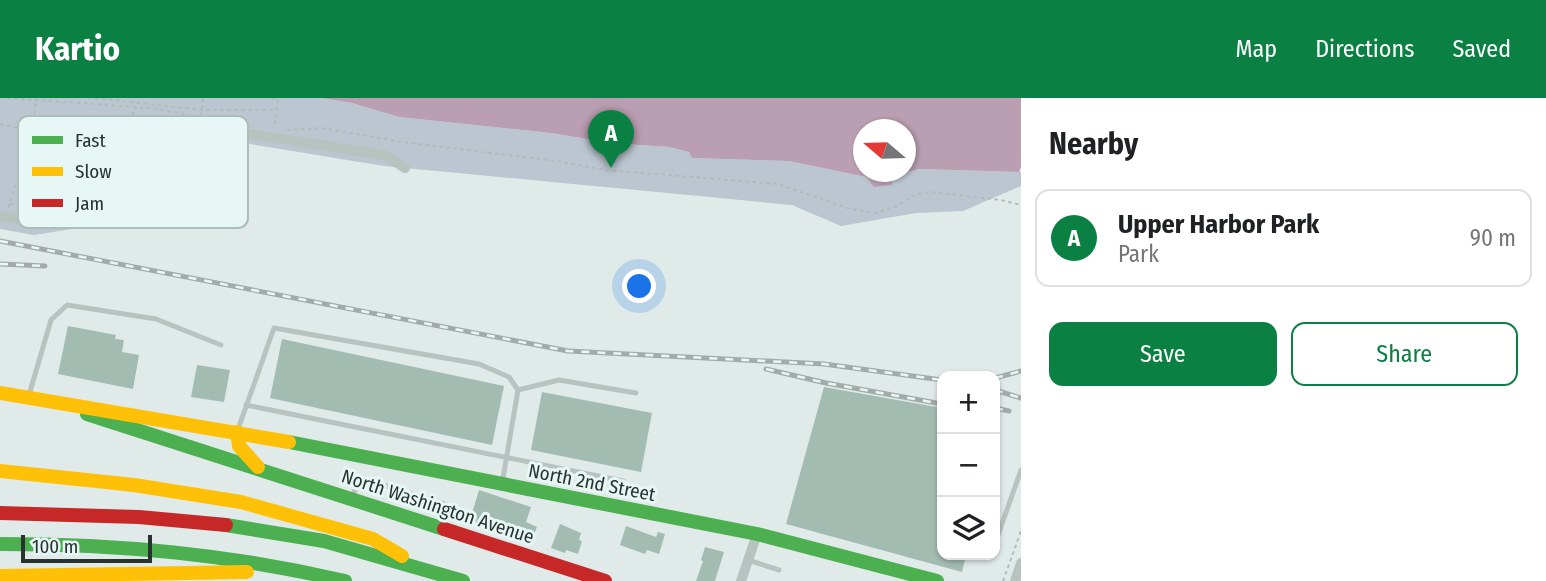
<!DOCTYPE html>
<html lang="en">
<head>
<meta charset="utf-8">
<style>
	body { margin:0; font-family:"Fira Sans Condensed",sans-serif; background:#f6f6f6; color:#202124 }
	.controls { position:absolute; right:21px; bottom:21px; display:grid; overflow:hidden; border-radius:14px; box-shadow:0 2px 5px #0004 }
	.controls button { width:63px; height:63px; display:grid; place-items:center; padding:0; border:0; border-bottom:2px solid #e0e0e0; background:#fff; color:#202124; font:35px sans-serif }
	.compass { position:absolute; left:853px; top:21px; width:63px; height:63px; border-radius:50%; background:#fff; box-shadow:0 2px 5px #0004; rotate:289deg }
	.scale { position:absolute; left:21px; bottom:18px; width:131px; box-sizing:border-box; padding-left:7px; border:4px solid #28332f; border-top:0; font-size:19px; line-height:24px; white-space:nowrap; color:#28332f; -webkit-text-stroke:5px #e7f7f5; paint-order:stroke }
	.you { position:absolute; left:640px; top:189px; width:24px; height:24px; margin:-18px; border:5px solid #fff; border-radius:50%; background:#1a73e8; box-shadow:0 0 0 10px #1a73e833 }
	.badge { display:grid; place-items:center; width:46px; height:46px; border-radius:50%; background:#0b8043; color:#fff; font-size:23px; font-weight:700 }
	.pin { position:absolute; translate:-50% -58px; filter:drop-shadow(0 2px 4px #0008) }
	.pin::after { content:''; position:absolute; top:37px; width:24px; height:21px; background:inherit; clip-path:polygon(0 0,100% 0,50% 100%) }
	.list { margin:0; padding:0; list-style:none }
	h2 { display:flex; justify-content:space-between; align-items:center; height:91px; margin:0; padding:0 28px; font-size:30px }
	h2 small { font-size:23px; font-weight:400; color:#757577 }
	.list li { display:grid; grid-template-columns:46px 1fr auto; gap:21px; align-items:center; box-sizing:border-box; height:98px; margin:0 14px 14px; padding:0 14px; border:2px solid #e0e0e0; border-radius:14px }
	.list b { display:block; font-size:26px; white-space:nowrap }
	.list p { margin:0; font-size:23px; white-space:nowrap; color:#757577 }
	.list em { font-size:23px; font-style:normal; color:#757577 }
	.actions { display:flex; gap:14px; padding:21px 28px }
	.actions a { flex:1; padding:16px 0; border:2px solid #0b8043; border-radius:14px; text-align:center; font-size:24px; color:#0b8043 }
	.actions .main { background:#0b8043; color:#fff }
	.icon { flex:none; width:38px; height:38px; fill:none; stroke:currentColor; stroke-width:2; stroke-linecap:round; stroke-linejoin:round }
	.map { position:relative; flex:none; width:1021px; height:483px; overflow:hidden }
	header { display:flex; align-items:center; gap:42px; box-sizing:border-box; height:98px; padding:0 35px; background:#0b8043; color:#fff }
	header strong { font-size:33px }
	nav { display:flex; gap:38px; margin-inline-start:auto; font-size:24px }
	main { display:flex }
	aside { flex:1; background:#fff }
	.map>svg:first-child { display:block }
	.green { fill:#bbc6d0 }
	.water { fill:#ba9eb1; fill-rule:evenodd }
	.building { fill:#a3bcb2 }
	.lines { fill:none; stroke-linecap:round; stroke-linejoin:round }
	.path { stroke:#b1bcb9; stroke-width:2; stroke-dasharray:3.5 3.5; stroke-linecap:butt }
	.lane { stroke:#b8c3c0; stroke-width:5 }
	.street { stroke:#b8c3c0; stroke-width:10 }
	.fast { stroke:#4caf50; stroke-width:14 }
	.slow { stroke:#ffc107; stroke-width:14 }
	.jam { stroke:#c62828; stroke-width:14 }
	.rail-casing { stroke:#a3aba9; stroke-width:5 }
	.rail { stroke:#e7f7f5; stroke-width:2.5; stroke-dasharray:8; stroke-linecap:butt }
	.labels { text-anchor:middle; stroke-width:6; stroke-linejoin:round; paint-order:stroke }
	.street-label { font-size:19px; fill:#28332f; stroke:#e7f7f5 }
	.key { fill:#e7f7f5; stroke:#aebcba; stroke-width:2 }
	.key-label { font-size:19px; fill:#28332f }
</style>
</head>
<body>
<header>
<strong>Kartio</strong>
<nav><a>Map</a><a>Directions</a><a>Saved</a></nav>
</header>
<main>
<div class="map">
<svg width="1021" height="483" viewBox="0 0 1021 483">
	<rect width="100%" height="100%" fill="#e0eae8"/>
	<polygon class="green" points="0,0 322,0 352,5 399,19 551,35 610,45 669,49 689,54 693,60 789,63 866,79 895,78 919,71 1021,74 1021,88 963,113 916,115 841,128 792,107 384,68 219,41 200,43 180,51 78,130 34,137 0,131"/>
	<path class="water" d="M322 0H1021V69L1019 74 919 71 895 78 891 87 874 89 866 79 789 63 692 60 689 54 669 49 610 45 551 35 399 19 352 5ZM864 32H906V74H864Z"/>
	<g class="building">
		<polygon points="68,228 116,237 115,241 124,242 122,254 139,257 133,291 58,276"/>
		<polygon points="282,241 504,288 492,347 270,300"/>
		<polygon points="197,267 230,272 224,304 191,299"/>
		<polygon points="824,289 942,310 942,457 966,457 962,474 786,426"/>
		<polygon points="542,294 652,315 641,374 531,352"/>
		<polygon points="479,392 531,409 526,424 537,429 531,444 470,422"/>
		<polygon points="560,426 581,435 579,442 582,443 578,456 566,452 565,455 551,450"/>
		<polygon points="626,428 656,439 658,434 665,436 659,456 647,452 645,456 620,447"/>
		<polygon points="705,449 724,454 715,483 696,483 703,463 701,462"/>
	</g>
	<g class="lines">
		<g class="path">
			<polyline points="7,0 152,10 212,21"/>
			<polyline points="95,0 202,12 276,12"/>
			<polyline points="272,0 278,1 274,30"/>
			<polyline points="201,18 203,0"/>
			<path d="M0 26C7 28 15 29 22 32 34 36 44 44 57 47 89 55 123 38 136 9"/>
			<polyline points="287,32 322,30 402,44 557,63 606,72 778,86 850,111 875,115 897,108 916,96 932,94 1001,102 1021,107"/>
			<path d="M81 48C94 58 112 59 126 69"/>
			<polyline points="10,106 31,108 47,103"/>
			<polyline points="8,110 33,37 36,0"/>
			<polyline points="1003,483 1021,433"/>
		</g>
		<g class="lane">
			<polyline points="518,292 559,282 636,295"/>
			<polyline points="29,297 51,222 67,207 156,221 221,247"/>
			<polyline points="246,307 623,383"/>
			<polyline points="237,334 274,230 479,266 509,279 518,292 502,386"/>
			<polyline points="350,400 358,388 365,383 374,384 444,406 448,408 442,428"/>
			<polyline points="998,437 1021,372"/>
			<polyline points="748,462 779,472"/>
		</g>
		<g class="street">
			<path d="M0 118C29 124 53 128 81 115L170 45 202 31H218L385 57 405 70"/>
			<polyline points="741,483 757,436"/>
			<polyline points="1015,483 1021,465"/>
		</g>
		<g class="fast">
			<polyline points="87,316 444,431"/>
			<polyline points="289,344 757,436 937,483"/>
			<polyline points="226,427 324,443 463,483"/>
			<path d="M0 446C119 446 229 456 345 483"/>
		</g>
		<g class="slow">
			<polyline points="0,295 289,344"/>
			<polyline points="237,334 239,348 258,369"/>
			<polyline points="0,373 134,387 241,404 373,441 402,458"/>
			<polyline points="0,478 247,474"/>
		</g>
		<g class="jam">
			<polyline points="0,415 139,419 226,427"/>
			<polyline points="444,431 605,483"/>
		</g>
		<g class="rail-casing">
			<g id="rail">
				<polyline points="0,143 568,253 824,266 942,282"/>
				<polyline points="0,166 45,168"/>
				<polyline points="766,271 826,285 942,306"/>
				<polyline points="995,280 1021,273"/>
				<polyline points="995,292 1021,300"/>
				<polyline points="995,310 1009,313"/>
			</g>
		</g>
		<use href="#rail" class="rail"/>
	</g>
	<g class="labels">
		<g class="street-label">
			<text transform="translate(592 384) rotate(11)" y="7">North 2nd Street</text>
			<text transform="translate(438 408) rotate(18)" y="7">North Washington Avenue</text>
		</g>
	</g>
	<rect x="18" y="18" width="230" height="112" rx="10" class="key"/>
	<rect x="32" y="38" width="31" height="8" fill="#4caf50"/>
	<rect x="32" y="69" width="31" height="9" fill="#ffc107"/>
	<rect x="32" y="101" width="31" height="8" fill="#c62828"/>
	<g class="key-label">
		<text x="75" y="49">Fast</text>
		<text x="75" y="80">Slow</text>
		<text x="75" y="112">Jam</text>
	</g>
</svg>
<div class="controls">
<button>+</button>
<button>−</button>
<button><svg class="icon" aria-label="layers" viewBox="0 0 24 24"><path d="M12 4l9 5-9 5-9-5zM3 14l9 5 9-5"/></svg></button>
</div>
<svg class="compass" viewBox="-18 -18 36 36"><path d="M0-13l5 13h-10z" fill="#e53935"/><path d="M0 13l5-13h-10z" fill="#757577"/></svg>
<div class="scale">100 m</div>
<div class="you"></div>
<div class="pin badge" style="left:611px;top:70px">A</div>
</div>
<aside>
<h2>Nearby<small></small></h2>
<ul class="list">
<li><span class="badge">A</span><div><b>Upper Harbor Park</b><p>Park</p></div><em>90 m</em></li>
</ul>
<div class="actions"><a class="main">Save</a><a>Share</a></div>
</aside>
</main>
</body>
</html>
